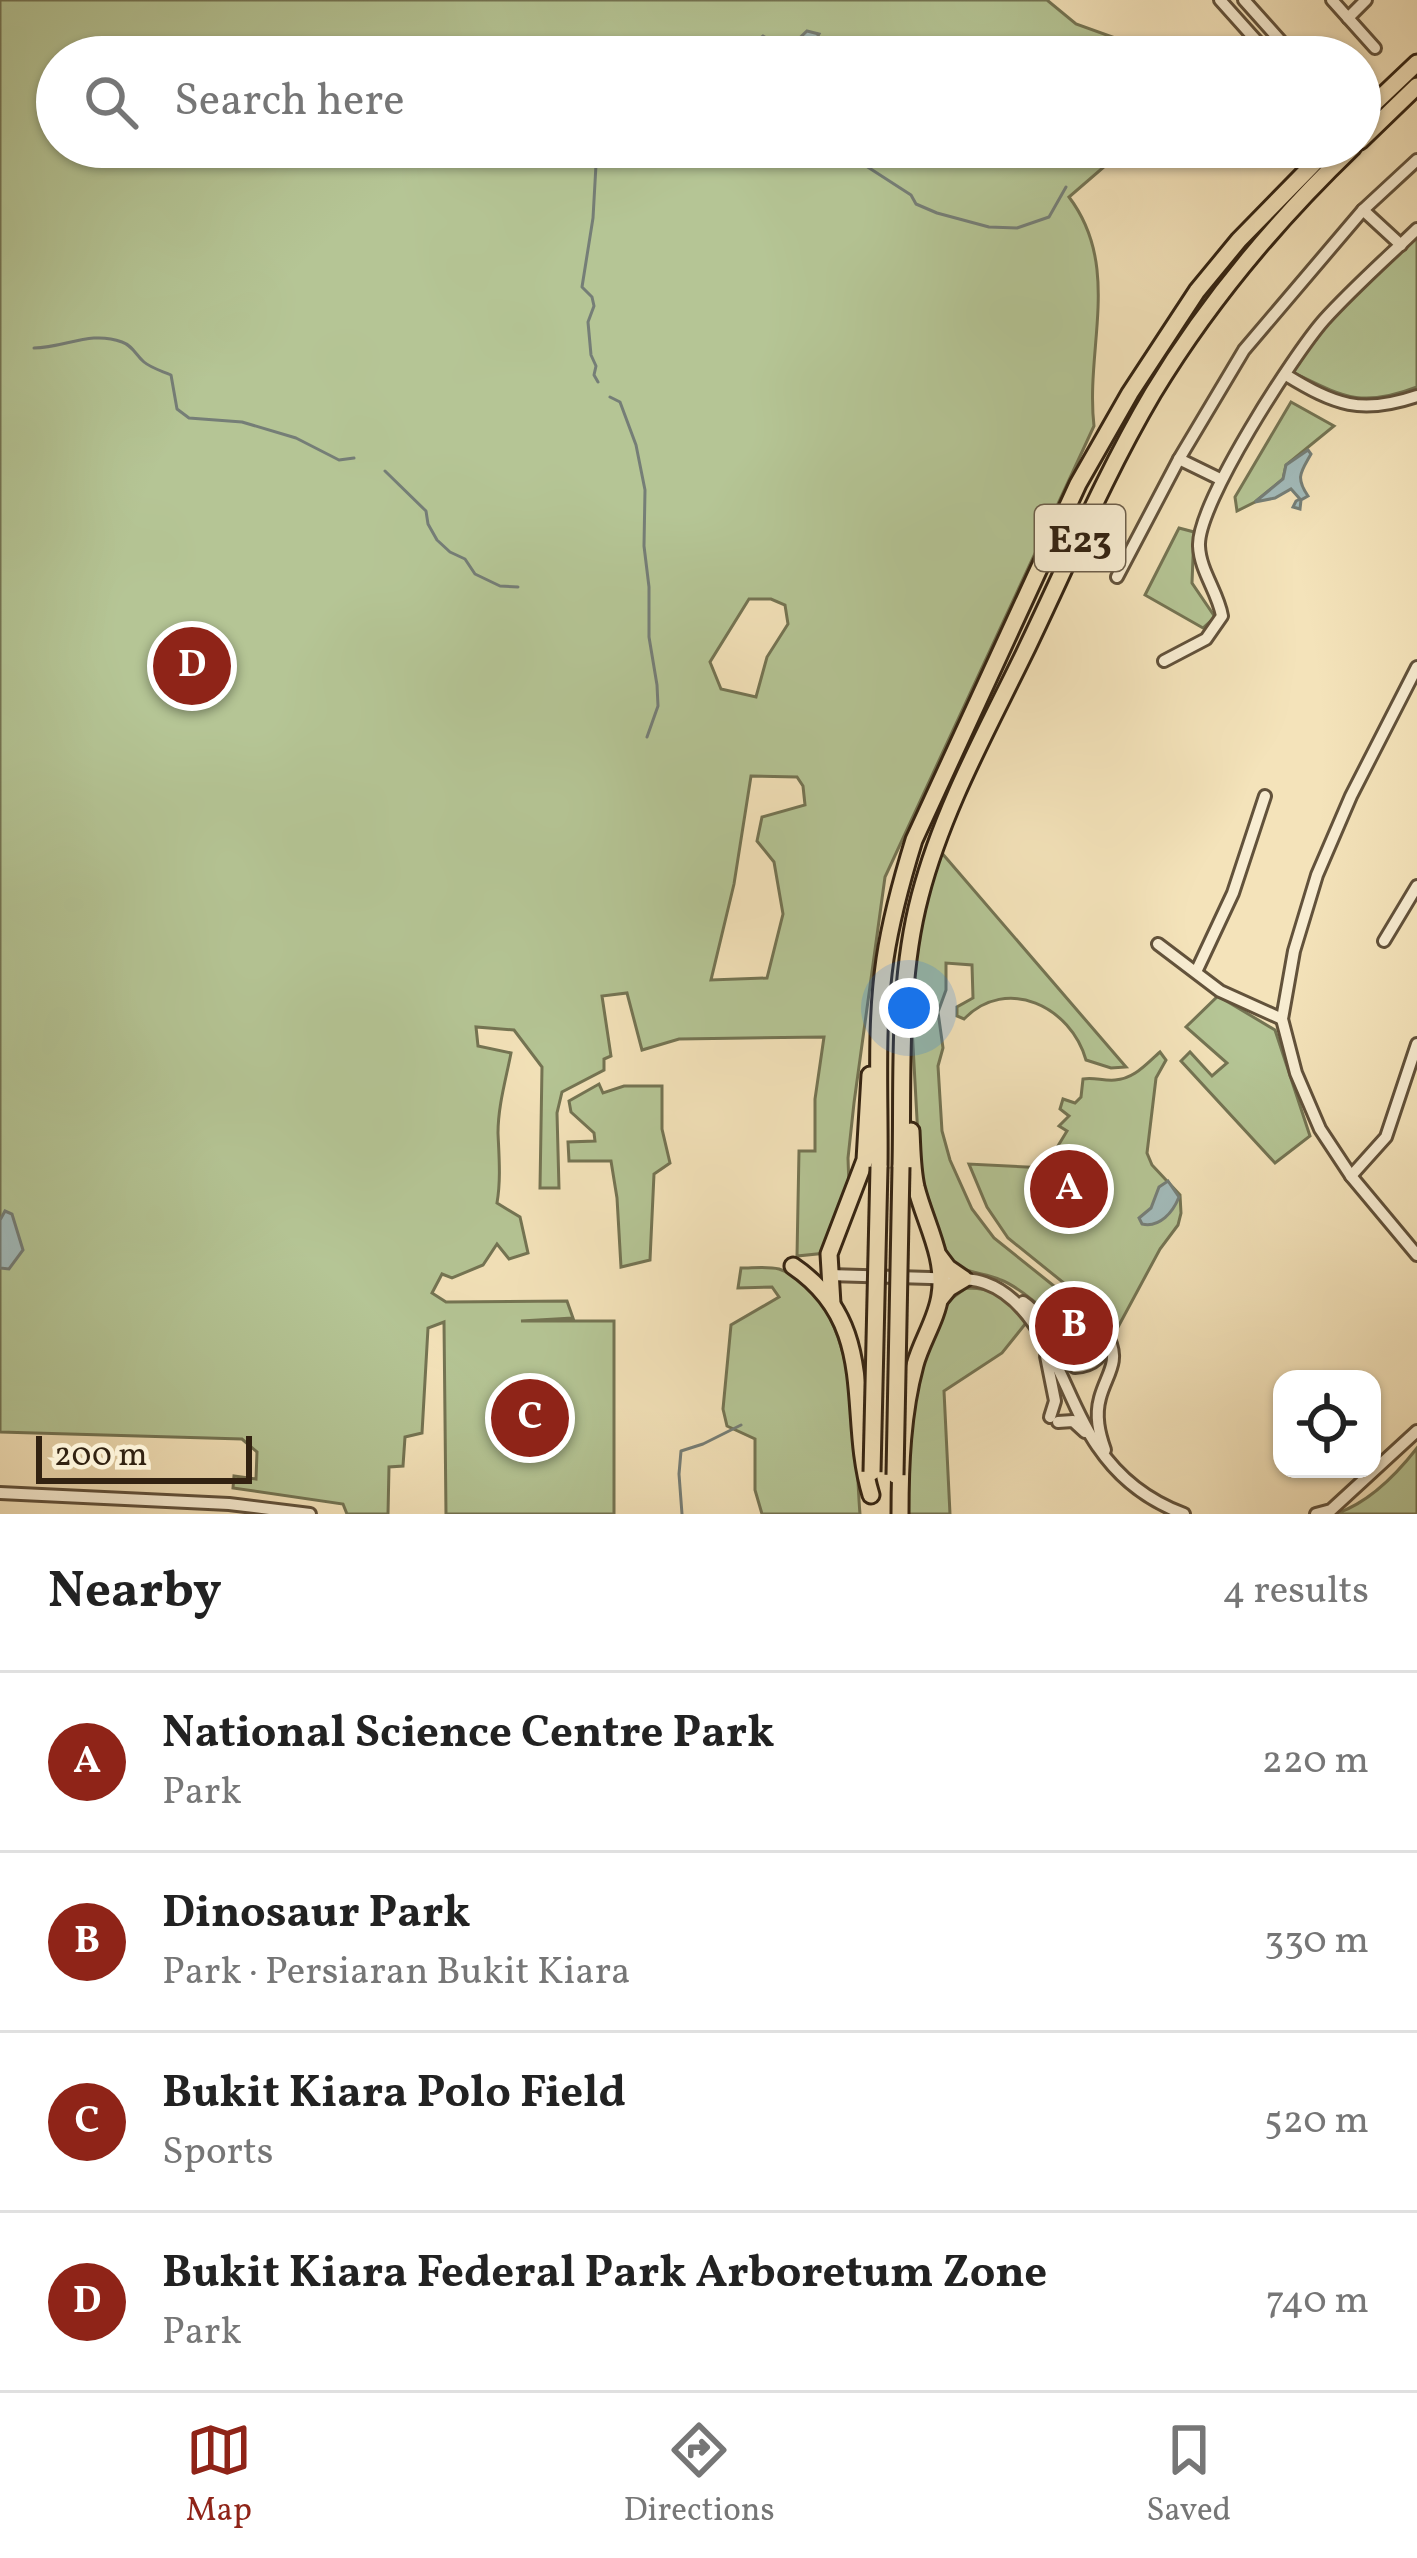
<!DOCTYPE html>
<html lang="en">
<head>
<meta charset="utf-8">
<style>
	body { margin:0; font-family:Vollkorn,serif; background:#f2f2f2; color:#222 }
	.controls { position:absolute; right:36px; bottom:36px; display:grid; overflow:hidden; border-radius:24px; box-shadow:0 3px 9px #0004 }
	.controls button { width:108px; height:108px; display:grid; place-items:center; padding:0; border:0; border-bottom:3px solid #e0e0e0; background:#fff; color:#222; font:60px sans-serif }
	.scale { position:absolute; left:36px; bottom:30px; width:216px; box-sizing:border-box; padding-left:12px; border:6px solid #322211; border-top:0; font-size:33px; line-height:42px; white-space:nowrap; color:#322211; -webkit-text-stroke:9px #f8edd2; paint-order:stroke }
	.you { position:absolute; left:909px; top:1008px; width:42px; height:42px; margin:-30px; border:9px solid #fff; border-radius:50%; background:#1a73e8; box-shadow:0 0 0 18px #1a73e833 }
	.badge { display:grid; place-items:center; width:78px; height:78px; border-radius:50%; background:#8f2418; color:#fff; font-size:39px; font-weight:700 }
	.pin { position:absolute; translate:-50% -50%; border:6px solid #fff; box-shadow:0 3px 12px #0006 }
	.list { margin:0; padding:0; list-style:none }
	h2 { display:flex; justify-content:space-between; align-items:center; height:156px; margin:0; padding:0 48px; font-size:51px }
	h2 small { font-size:39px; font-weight:400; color:#767676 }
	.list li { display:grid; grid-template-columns:78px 1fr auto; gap:36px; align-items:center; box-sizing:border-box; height:180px; padding:0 48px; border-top:3px solid #e0e0e0 }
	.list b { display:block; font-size:45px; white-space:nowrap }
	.list p { margin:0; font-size:39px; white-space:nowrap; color:#767676 }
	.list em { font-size:39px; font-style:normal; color:#767676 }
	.icon { flex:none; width:66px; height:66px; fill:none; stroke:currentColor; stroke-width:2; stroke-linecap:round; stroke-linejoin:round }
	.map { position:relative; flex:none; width:1417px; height:1514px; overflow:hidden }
	.search { position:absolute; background:#fff; box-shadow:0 3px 9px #0004; left:36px; right:36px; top:36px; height:132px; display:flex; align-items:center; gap:30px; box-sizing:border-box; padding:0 42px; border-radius:66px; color:#767676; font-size:45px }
	.sheet { height:876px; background:#fff }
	nav { display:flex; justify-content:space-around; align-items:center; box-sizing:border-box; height:168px; border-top:3px solid #e0e0e0; background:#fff; font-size:33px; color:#767676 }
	nav a { display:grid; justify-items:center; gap:6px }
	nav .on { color:#8f2418 }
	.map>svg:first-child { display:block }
	.green { fill:#b5c595; stroke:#747453; stroke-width:3; fill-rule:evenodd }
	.water { fill:#a2bbbb; stroke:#757e77; stroke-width:3 }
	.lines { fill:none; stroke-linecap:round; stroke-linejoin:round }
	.stream { stroke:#757e77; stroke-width:3 }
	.minor-casing { stroke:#62523b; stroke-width:16 }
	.highway-casing { stroke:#322211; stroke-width:21 }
	.minor { stroke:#f8edd2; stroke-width:10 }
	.highway { stroke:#f4e3ba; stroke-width:15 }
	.highway-bridge-casing { stroke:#322211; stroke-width:21; stroke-linecap:butt }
	.highway-bridge { stroke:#f4e3ba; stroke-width:15 }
	.labels { text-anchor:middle; stroke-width:9; stroke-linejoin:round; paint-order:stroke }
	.shield { fill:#f8edd2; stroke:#6d5f4b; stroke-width:3 }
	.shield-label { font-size:39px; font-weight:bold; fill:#322211 }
</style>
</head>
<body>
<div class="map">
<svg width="1417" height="1514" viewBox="0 0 1417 1514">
	<rect width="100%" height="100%" fill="#f4e3ba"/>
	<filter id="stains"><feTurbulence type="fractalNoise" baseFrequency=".00167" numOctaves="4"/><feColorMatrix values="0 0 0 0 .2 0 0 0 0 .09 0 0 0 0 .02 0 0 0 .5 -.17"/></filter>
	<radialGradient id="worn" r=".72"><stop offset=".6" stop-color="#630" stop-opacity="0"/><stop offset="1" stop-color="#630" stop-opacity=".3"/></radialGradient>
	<g class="green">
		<path d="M0 0H1047L1076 24 1168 57H1130L1129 49 1118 48 1110 44 1071 45V57H57V147H1127L1069 197C1122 267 1085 348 1094 426L885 877 854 1103 848 1158 849 1186 826 1253 797 1256 799 1151H815V1099L824 1037 679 1039 642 1050 627 993 602 996 611 1056 604 1059V1070L562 1092 557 1113 559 1188H540L542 1067 514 1030 476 1027 478 1046 511 1053C506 1079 498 1106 498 1133 499 1156 501 1180 497 1203L520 1217 528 1253 509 1259 497 1244 483 1265 452 1278 442 1274 432 1293 446 1302 567 1301 573 1318 521 1321H614V1514H446L444 1322 428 1328 422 1433 405 1437 403 1466 389 1467 388 1514H347L343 1504 233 1488 234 1476 256 1479 257 1452 242 1439 0 1432ZM749 599H771L785 605 788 624 767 657 756 697 721 689 710 662ZM751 776 797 777 803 786 805 805 762 817 757 841 774 862 783 914 767 978 711 980 734 884Z"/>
		<path d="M1417 233V387C1360 409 1342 396 1290 371L1322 324Z"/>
		<polygon points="1291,402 1334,426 1286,465 1283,479 1255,502 1237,511 1235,497"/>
		<polygon points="1179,528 1194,532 1192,583 1215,617 1203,628 1145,595"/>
		<path d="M941 852 1126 1067 1111 1068 1086 1060C1071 1007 1007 975 964 1019L957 1016V1007L973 998 972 965 946 963V990L938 1012 943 1048 938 1066 942 1131 950 1160 972 1209 994 1238 1059 1290 1043 1308C1030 1299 1017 1286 1001 1280 982 1271 962 1275 948 1257L920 1174 911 1009 918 932Z"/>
		<polygon points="1218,996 1275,1030 1310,1136 1275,1163 1181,1061 1190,1052 1212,1076 1227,1063 1186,1027"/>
		<path d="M1160 1052 1166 1060 1156 1078 1147 1153 1152 1165 1180 1195 1181 1213 1178 1225 1160 1249 1117 1329 1111 1321 1008 1238 987 1207 969 1164 1047 1168 1055 1158 1053 1154 1067 1131 1059 1126 1069 1116 1060 1109 1063 1099 1075 1103 1081 1097 1083 1079C1094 1077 1103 1081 1115 1080 1134 1079 1146 1064 1160 1052Z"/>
		<polygon points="599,1084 603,1093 624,1086 662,1086 662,1129 670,1163 654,1174 650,1260 621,1267 617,1198 611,1161 569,1161 568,1142 595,1141 594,1133 571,1112 569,1101"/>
		<path d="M741 1268C753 1268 768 1266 779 1269 861 1297 854 1444 860 1514H762L755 1490V1439L727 1426 723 1409 731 1325 779 1297 772 1287 738 1288Z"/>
		<path d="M966 1288C1000 1288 1007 1297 1026 1323L1002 1353 944 1391 950 1514H906L908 1438 920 1366 948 1301Z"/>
		<path d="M1068 1297C1081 1309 1105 1327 1099 1348 1098 1353 1088 1361 1085 1364L1070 1357 1050 1320Z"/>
		<path d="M1417 1448V1514H1335C1369 1503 1396 1475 1417 1448Z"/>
	</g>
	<g class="water">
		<polygon points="807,31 819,34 807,57 765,57 750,46 763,36 787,50"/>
		<path d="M1308 450 1311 454C1301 472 1295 477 1308 496L1301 500 1300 509 1293 507 1296 501 1300 499 1291 489 1275 498 1255 502 1283 479 1286 465Z"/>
		<path d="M1168 1181 1179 1197C1173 1212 1160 1228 1142 1224L1139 1218 1151 1208 1159 1187Z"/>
		<polygon points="5,1211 12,1214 23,1250 9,1269 0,1268 0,1220"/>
	</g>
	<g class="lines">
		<g class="stream">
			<polyline points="597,147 593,218 582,287 592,297 594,306 588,322 591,355 596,366 594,375 598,382"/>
			<polyline points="847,147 863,164 911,195 916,204 937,213 989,227 1017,228 1049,217 1066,187"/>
			<path d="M34 348C65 348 90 330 122 342 133 346 135 354 144 362 151 368 162 371 171 375L177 409 189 418 242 422 296 438 339 460 354 458"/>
			<polyline points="610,397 620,402 636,445 645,490 644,546 649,587 649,637 657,685 658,706 647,737"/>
			<polyline points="385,471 426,511 428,524 437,540 450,552 465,559 475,574 500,586 518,587"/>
			<polyline points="682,1514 679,1474 681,1451 703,1444 741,1425"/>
		</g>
		<g class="minor-casing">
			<g id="minor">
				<polyline points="1220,0 1271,57"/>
				<polyline points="1244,0 1295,57"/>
				<polyline points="1332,0 1375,48"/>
				<polyline points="1348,18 1366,0"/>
				<polyline points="1360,102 1366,98"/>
				<polyline points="1310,153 1314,147"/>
				<polyline points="1363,210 1401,245"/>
				<path d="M1286 375C1335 405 1361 415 1417 396"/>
				<polyline points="1179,459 1220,479"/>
				<polyline points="1117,577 1179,459 1244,350 1363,210 1417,160"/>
				<path d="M1164 661 1206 639 1222 616C1218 592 1200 571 1199 546 1197 504 1294 354 1324 320 1353 288 1386 259 1417 229"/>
				<polyline points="1417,667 1351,796 1317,875 1294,951 1282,1019 1296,1073 1320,1129 1351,1176 1417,1255"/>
				<polyline points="1384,941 1417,886"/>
				<polyline points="1158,944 1220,991 1282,1019"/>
				<polyline points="1196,972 1233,893 1265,796"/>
				<polyline points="1351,1176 1386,1137 1417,1044"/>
				<path d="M829 1275C862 1276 896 1277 930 1278 948 1279 968 1277 985 1283 1047 1305 1063 1398 1098 1447 1119 1478 1149 1501 1184 1514"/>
				<path d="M1023 1302C1047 1318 1051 1351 1075 1367 1095 1366 1102 1356 1109 1339"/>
				<polyline points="1046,1356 1055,1401 1050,1417"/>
				<polyline points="1058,1422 1073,1421 1085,1432"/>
				<path d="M1105 1450C1099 1433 1095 1416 1100 1398 1106 1375 1120 1363 1109 1339"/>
				<polyline points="0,1493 229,1504 310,1514"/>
				<polyline points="1316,1514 1331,1510 1417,1431"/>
			</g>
		</g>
		<g class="highway-casing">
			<g id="highway">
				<polyline points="1360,117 1417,63"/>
				<polyline points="1360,141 1417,86"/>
				<path d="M879 1167C880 1099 875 1027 885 959 891 919 902 879 914 840L1078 484 1130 393 1197 291 1239 240 1330 147"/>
				<path d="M901 1167C903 1078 897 983 920 896 942 811 986 732 1024 654 1066 567 1104 476 1153 393 1208 302 1277 220 1353 147"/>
				<polyline points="939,1256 948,1268 964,1279 949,1288 940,1299"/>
				<path d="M793 1266C880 1325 846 1413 871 1495"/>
				<polyline points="832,1304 829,1254 865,1160 870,1075"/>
				<path d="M900 1514C900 1465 902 1413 915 1365 921 1342 937 1319 940 1295 946 1257 925 1223 916 1187 912 1169 912 1150 911 1131"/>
			</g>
		</g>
		<use href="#minor" class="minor"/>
		<use href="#highway" class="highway"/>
		<g class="highway-bridge-casing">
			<g id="highway-bridge">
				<polyline points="872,1472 879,1167"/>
				<polyline points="895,1475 901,1167"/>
			</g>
		</g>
		<use href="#highway-bridge" class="highway-bridge"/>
	</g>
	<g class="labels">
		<rect class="shield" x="1035" y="505" width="90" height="66" rx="9"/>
		<g class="shield-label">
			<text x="1080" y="552">E23</text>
		</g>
	</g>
	<rect width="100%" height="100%" filter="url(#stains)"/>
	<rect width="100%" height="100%" fill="url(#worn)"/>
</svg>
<div class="controls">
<button><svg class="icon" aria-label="locate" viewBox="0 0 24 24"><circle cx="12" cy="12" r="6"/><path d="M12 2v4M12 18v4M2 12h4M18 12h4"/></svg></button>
</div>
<div class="scale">200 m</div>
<div class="you"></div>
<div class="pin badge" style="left:1069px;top:1189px">A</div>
<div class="pin badge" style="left:1074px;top:1326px">B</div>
<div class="pin badge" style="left:530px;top:1418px">C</div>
<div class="pin badge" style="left:192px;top:666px">D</div>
<div class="search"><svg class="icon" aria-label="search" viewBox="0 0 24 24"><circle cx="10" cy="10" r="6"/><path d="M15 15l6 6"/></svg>Search here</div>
</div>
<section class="sheet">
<h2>Nearby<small>4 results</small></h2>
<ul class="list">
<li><span class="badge">A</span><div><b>National Science Centre Park</b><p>Park</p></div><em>220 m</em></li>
<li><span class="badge">B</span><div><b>Dinosaur Park</b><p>Park · Persiaran Bukit Kiara</p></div><em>330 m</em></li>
<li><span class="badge">C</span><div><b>Bukit Kiara Polo Field</b><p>Sports</p></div><em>520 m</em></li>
<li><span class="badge">D</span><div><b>Bukit Kiara Federal Park Arboretum Zone</b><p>Park</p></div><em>740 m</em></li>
</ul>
</section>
<nav>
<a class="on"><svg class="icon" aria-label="map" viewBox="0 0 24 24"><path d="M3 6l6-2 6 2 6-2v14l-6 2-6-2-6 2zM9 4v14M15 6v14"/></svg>Map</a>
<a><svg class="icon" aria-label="directions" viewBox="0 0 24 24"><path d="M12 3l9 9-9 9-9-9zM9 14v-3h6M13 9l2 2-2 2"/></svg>Directions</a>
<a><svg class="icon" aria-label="saved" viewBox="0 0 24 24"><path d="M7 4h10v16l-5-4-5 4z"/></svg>Saved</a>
</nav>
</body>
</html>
